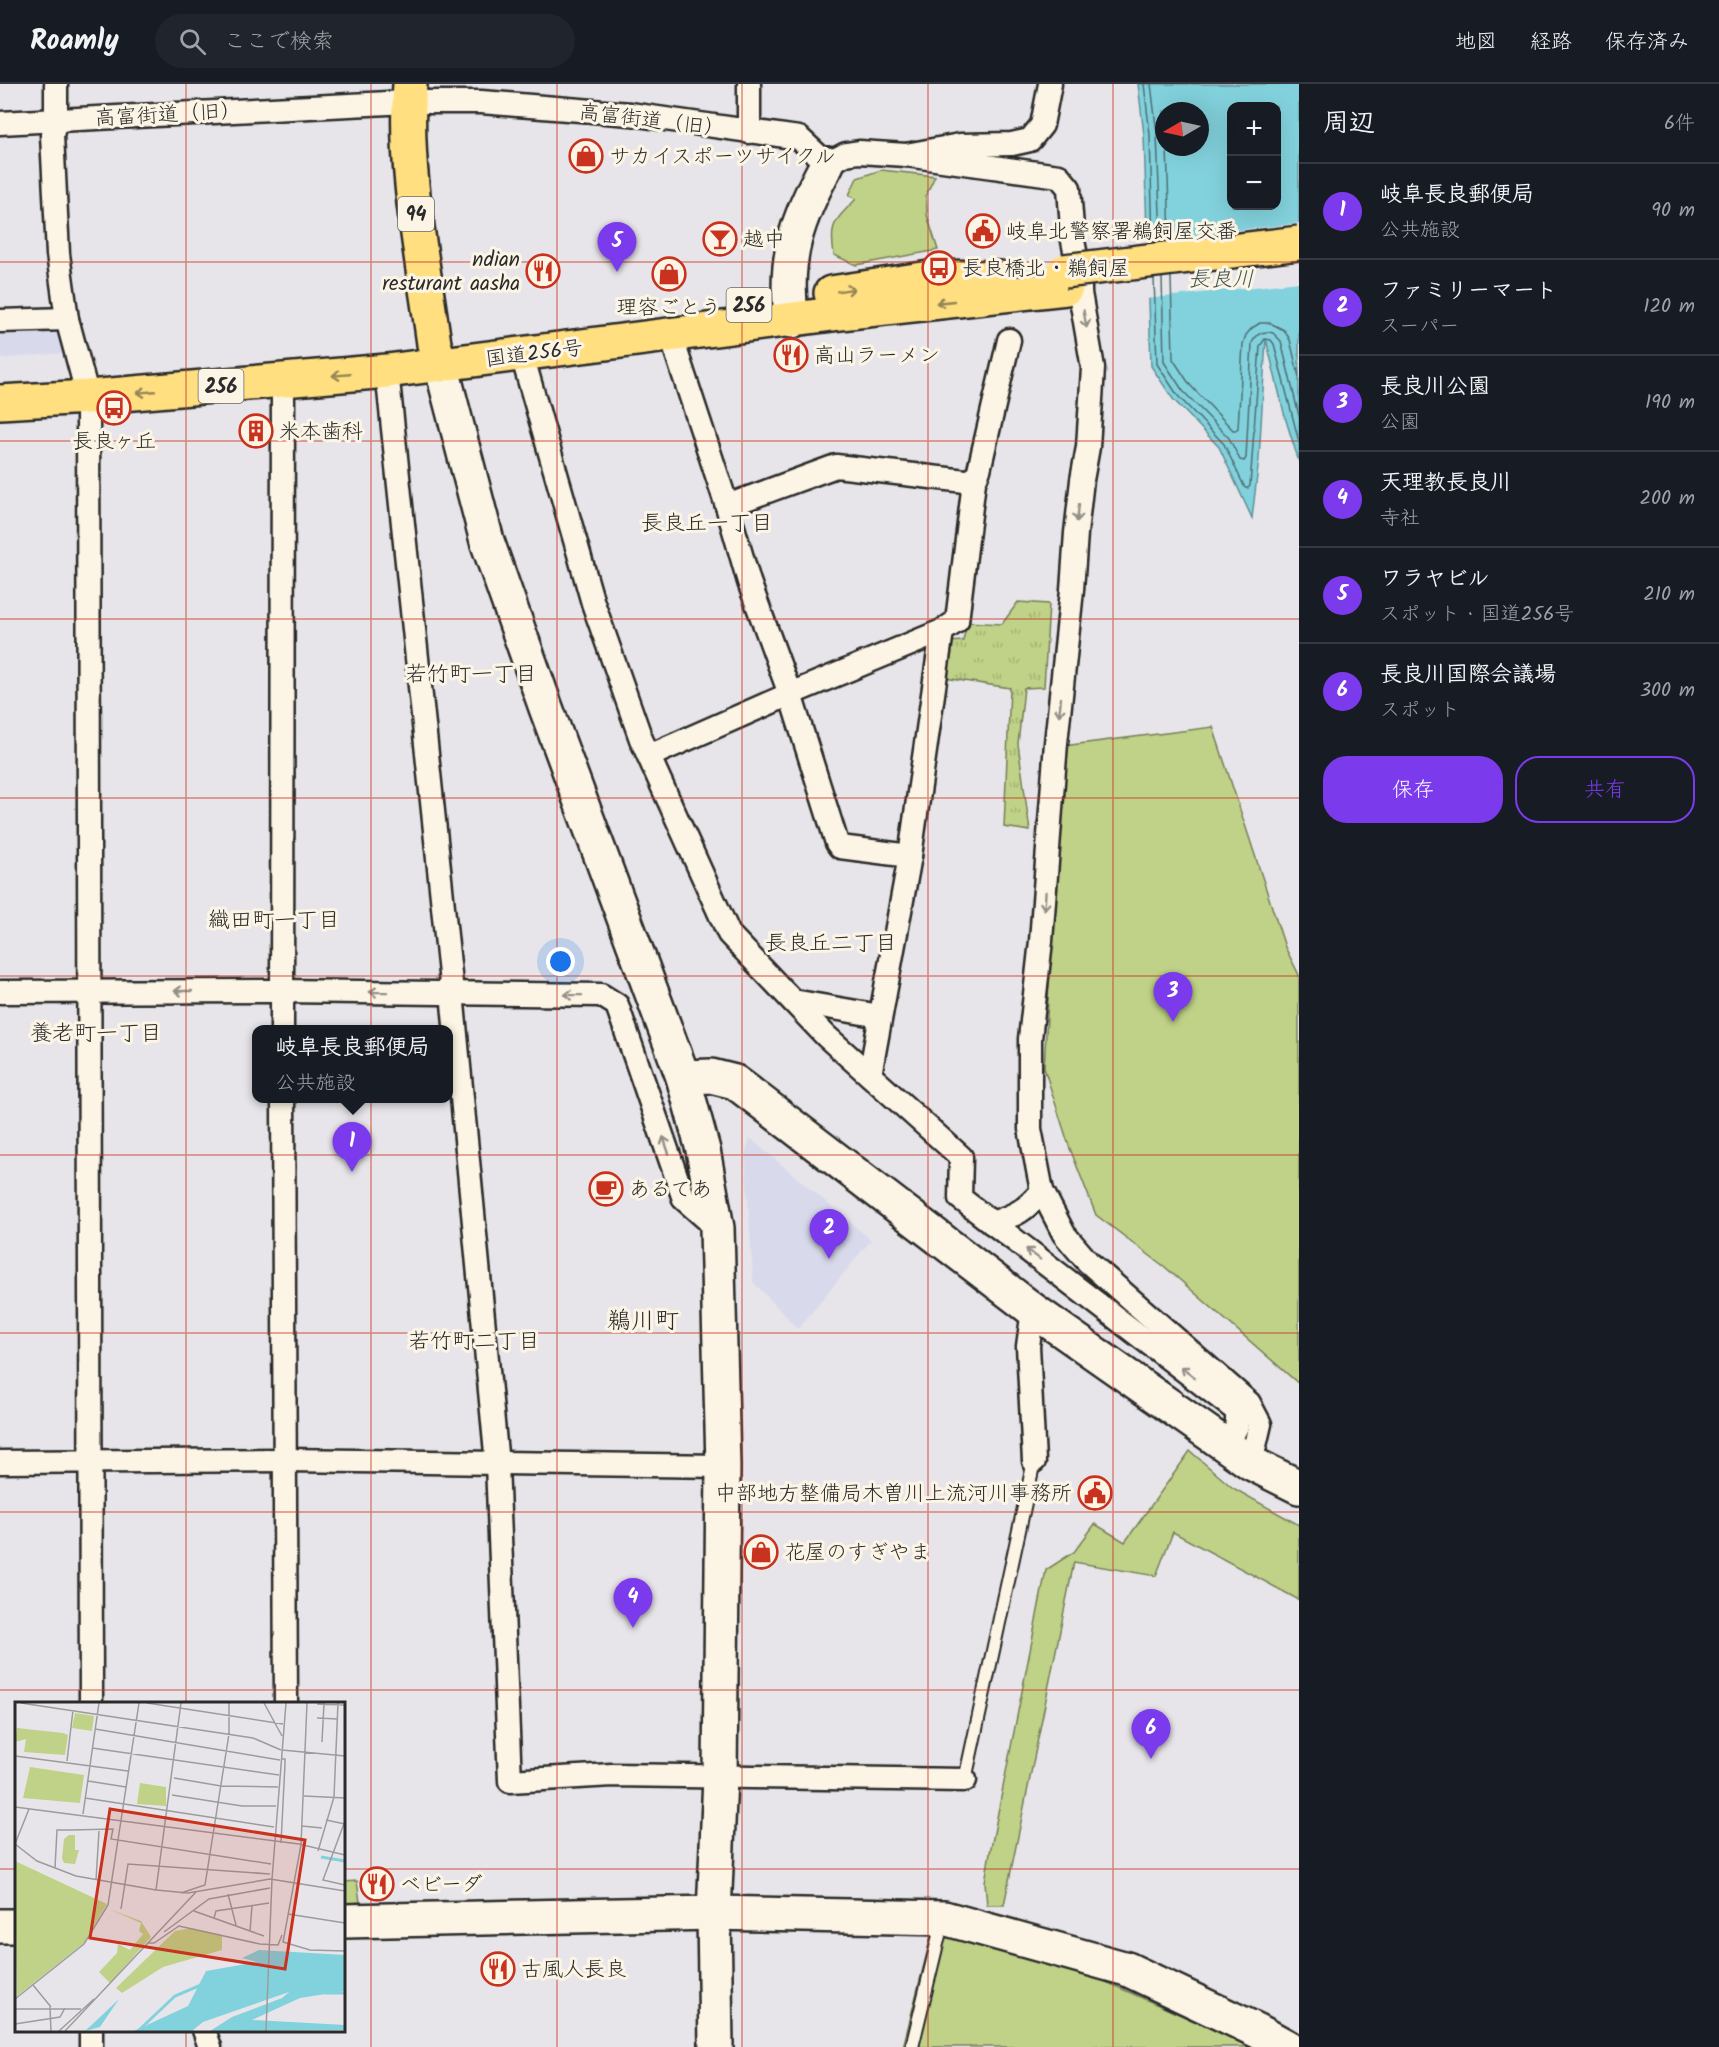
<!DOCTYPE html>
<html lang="ja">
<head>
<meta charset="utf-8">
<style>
	body { margin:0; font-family:Kalam,"Klee One",sans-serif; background:#20242c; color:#f1f3f6 }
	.controls { position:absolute; right:18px; top:18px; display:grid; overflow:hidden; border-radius:12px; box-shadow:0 6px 24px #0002 }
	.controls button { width:54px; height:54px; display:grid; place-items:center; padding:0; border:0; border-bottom:2px solid #363941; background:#171b24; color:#f1f3f6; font:30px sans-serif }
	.compass { position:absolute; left:1155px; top:18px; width:54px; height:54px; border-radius:50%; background:#171b24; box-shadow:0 6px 24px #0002; rotate:261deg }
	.you { position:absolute; left:561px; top:878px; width:21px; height:21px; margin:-15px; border:4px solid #fff; border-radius:50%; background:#1a73e8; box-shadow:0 0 0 9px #1a73e833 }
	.badge { display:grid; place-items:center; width:39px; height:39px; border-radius:50%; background:#7c3aed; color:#fff; font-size:20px; font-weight:700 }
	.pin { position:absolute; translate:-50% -50px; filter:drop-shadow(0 2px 3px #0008) }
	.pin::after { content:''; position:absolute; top:32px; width:21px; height:18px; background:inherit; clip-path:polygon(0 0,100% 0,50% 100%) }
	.popup { position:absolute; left:252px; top:941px; width:201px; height:78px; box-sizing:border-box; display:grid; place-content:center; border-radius:12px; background:#171b24; filter:drop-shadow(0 2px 4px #0005); font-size:20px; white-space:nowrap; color:#9ea1a6 }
	.popup b { font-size:22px; color:#f1f3f6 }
	.popup::after { content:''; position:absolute; left:50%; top:100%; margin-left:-12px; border:12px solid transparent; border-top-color:#171b24 }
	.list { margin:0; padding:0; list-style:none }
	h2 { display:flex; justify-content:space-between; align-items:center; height:78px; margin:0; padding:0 24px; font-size:26px }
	h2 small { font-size:20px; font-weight:400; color:#9ea1a6 }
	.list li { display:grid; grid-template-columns:39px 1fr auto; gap:18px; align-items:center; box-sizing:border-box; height:96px; padding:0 24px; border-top:2px solid #363941 }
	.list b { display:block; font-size:22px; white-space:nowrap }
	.list p { margin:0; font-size:20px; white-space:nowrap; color:#9ea1a6 }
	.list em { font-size:20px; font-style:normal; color:#9ea1a6 }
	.actions { display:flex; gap:12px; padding:18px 24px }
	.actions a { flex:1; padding:14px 0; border:2px solid #7c3aed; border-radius:24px; text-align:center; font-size:21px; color:#7c3aed }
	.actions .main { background:#7c3aed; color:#fff }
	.icon { flex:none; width:33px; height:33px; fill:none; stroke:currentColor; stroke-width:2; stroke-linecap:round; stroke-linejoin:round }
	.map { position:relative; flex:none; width:1299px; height:1963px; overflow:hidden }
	header { display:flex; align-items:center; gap:36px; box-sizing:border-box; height:84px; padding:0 30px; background:#171b24; border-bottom:2px solid #363941 }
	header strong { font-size:28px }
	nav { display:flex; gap:33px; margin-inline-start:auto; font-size:21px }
	.search { width:420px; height:54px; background:#20242c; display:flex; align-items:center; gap:15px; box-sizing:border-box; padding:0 21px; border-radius:33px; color:#9ea1a6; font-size:22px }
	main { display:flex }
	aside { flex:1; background:#171b24 }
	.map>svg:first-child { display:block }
	.built { fill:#d8daec }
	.grass { fill:url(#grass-tufts); stroke:#757e59; stroke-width:1.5 }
	.green { fill:#bfd287; stroke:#757e59; stroke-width:1.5 }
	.water { fill:#82d2dd; stroke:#5f8f96; stroke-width:1.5; fill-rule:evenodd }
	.pier { fill:#e7e5e9 }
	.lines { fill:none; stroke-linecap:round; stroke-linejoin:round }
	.shore { stroke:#4e6e72; stroke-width:1.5 }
	.lane-casing { stroke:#2b2b2b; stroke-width:16 }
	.street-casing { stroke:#2b2b2b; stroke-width:27 }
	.secondary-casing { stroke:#2b2b2b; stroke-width:38 }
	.primary-casing { stroke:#2b2b2b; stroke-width:38 }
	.highway-casing { stroke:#2b2b2b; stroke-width:38 }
	.lane { stroke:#fcf5e5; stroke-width:12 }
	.street { stroke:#fcf5e5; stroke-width:22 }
	.secondary { stroke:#fcf5e5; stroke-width:33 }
	.primary { stroke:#ffdf80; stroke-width:33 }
	.highway { stroke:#ffdf80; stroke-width:33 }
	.highway-bridge-casing { stroke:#2b2b2b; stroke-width:38; stroke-linecap:butt }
	.highway-bridge { stroke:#ffdf80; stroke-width:33 }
	.oneway { stroke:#958556 }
	.oneway2 { stroke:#949088 }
	.grid { fill:none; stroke:#c8321e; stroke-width:1.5; stroke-opacity:0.55 }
	.labels { text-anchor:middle; stroke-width:6; stroke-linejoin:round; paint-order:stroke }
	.shield { fill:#fcf5e5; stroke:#6a6863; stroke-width:1.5 }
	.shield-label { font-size:20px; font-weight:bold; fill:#2b2b2b }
	.street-label { font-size:21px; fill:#2b2b2b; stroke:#fcf5e5 }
	.poi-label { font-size:21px; fill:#2b2b2b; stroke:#fcf5e5; text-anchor:start }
	.water-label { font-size:22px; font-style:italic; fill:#415558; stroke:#fcf5e5 }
	.neighbourhood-label { font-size:22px; fill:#2b2b2b; stroke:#fcf5e5 }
	.quarter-label { font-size:24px; fill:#2b2b2b; stroke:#fcf5e5 }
	.inset-river { fill:none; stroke:#82d2dd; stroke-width:3 }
	.inset-road { fill:none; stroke:#9c9b9d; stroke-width:1.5 }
	.view { fill:#c8321e; fill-opacity:0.15; stroke:#c8321e; stroke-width:3 }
	.inset-edge { fill:none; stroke:#2b2b2b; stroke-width:3 }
</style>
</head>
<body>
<header>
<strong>Roamly</strong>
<div class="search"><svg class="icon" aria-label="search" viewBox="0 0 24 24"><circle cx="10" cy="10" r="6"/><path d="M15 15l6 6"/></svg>ここで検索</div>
<nav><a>地図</a><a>経路</a><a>保存済み</a></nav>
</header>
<main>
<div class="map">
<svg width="1299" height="1963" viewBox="0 0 1299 1963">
	<defs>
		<pattern id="grass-tufts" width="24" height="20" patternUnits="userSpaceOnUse" patternTransform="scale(1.5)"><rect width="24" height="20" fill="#bfd287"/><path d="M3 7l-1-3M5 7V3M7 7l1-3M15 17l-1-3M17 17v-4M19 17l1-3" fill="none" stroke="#a4b475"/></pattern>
	</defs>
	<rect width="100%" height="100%" fill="#e7e5e9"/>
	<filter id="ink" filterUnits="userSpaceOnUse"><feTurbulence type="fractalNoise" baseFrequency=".0167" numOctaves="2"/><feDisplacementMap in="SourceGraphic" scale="12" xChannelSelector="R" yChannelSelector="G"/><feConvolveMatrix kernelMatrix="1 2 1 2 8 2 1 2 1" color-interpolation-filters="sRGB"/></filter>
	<g filter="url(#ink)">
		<g class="built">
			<polygon points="59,240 63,269 0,275 0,242"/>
			<polygon points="750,1054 871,1156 798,1245 753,1198 745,1070"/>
		</g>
		<polygon class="grass" points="1018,518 1049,520 1044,603 1024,604 1018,660 1030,747 1004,743 1010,604 945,594 949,558 963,557 967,538 1002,540"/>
		<g class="green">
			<path d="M881 86 935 92 926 111 927 131 938 166 856 181 834 171C829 139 835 137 856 115L849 111 857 94Z"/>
			<polygon points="1213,643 1285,863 1299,891 1299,1300 1165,1183 1096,1131 1069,1062 1044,984 1063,662"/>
			<polygon points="1190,1367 1233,1404 1299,1441 1299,1516 1173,1448 1156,1492 1074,1478 1004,1821 987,1821 985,1798 989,1774 1046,1486 1074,1468 1095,1440 1125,1458"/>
			<polygon points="357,1797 360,1818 344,1820 344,1798"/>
			<polygon points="932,1849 1070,1882 1253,1963 903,1963"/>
		</g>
		<path class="water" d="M1138 0H1299V378L1285 333 1266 255 1259 375 1252 434 1219 363 1173 315 1151 282 1144 51ZM1232 22H1276V122H1232ZM1164 27H1200V63H1164Z"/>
		<polygon class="pier" points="1299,139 1299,198 1146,215 1144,157"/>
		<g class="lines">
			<g class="shore">
				<polyline points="1144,0 1150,51 1153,158"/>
				<polyline points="1151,0 1157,50 1161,157"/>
				<polyline points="1167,63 1170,156"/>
				<polyline points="1171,192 1173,275 1190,301 1233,346 1236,346 1238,344 1243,260 1246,251 1252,244 1260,239 1270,239 1284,246 1290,256 1299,293"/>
				<path d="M1162 193 1164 278 1183 307 1229 354 1240 376 1244 377 1246 374 1252 259C1256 250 1263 246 1273 249L1281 257 1299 332"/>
				<polyline points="1154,194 1157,280 1178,312 1224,360 1245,404 1248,404 1250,402 1260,262 1265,255 1271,256 1274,260 1299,358"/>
			</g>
			<g class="lane-casing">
				<g id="lane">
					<polyline points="965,1696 1034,1377"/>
					<polyline points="912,1963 943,1835"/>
				</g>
			</g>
			<g class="street-casing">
				<g id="street">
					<polyline points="56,0 56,36 52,51 58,170 67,235 88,313 91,1620"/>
					<polyline points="0,39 408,18 481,18 630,30 799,54 827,80 846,70 859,68 906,71 960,61 1012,60 1030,56 1042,41 1050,0"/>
					<polyline points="749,48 749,0"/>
					<polyline points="906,71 1059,92 1069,104 1073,157 1080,191 1080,209 1093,284 1088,363 1082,396 1076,449 1072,506 1056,659 1041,857 1030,955 1030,1045 1042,1107 1064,1150 1088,1178 1249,1319 1260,1340 1251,1379"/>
					<polyline points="0,237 67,235"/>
					<polyline points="671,252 727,422 749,498 790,610 837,759 840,763 910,772"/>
					<polyline points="522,271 593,519 641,655 729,850 826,952 961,1073 960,1114 1237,1327 1237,1342 1227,1362"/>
					<polyline points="387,287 452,909 497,1380 510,1697 612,1691 965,1696"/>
					<polyline points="727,422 836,382 974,398"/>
					<polyline points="649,672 790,610 942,547"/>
					<polyline points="0,908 282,907 601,911 617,921 684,1115 717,1144"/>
					<polyline points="793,917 880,932"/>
					<polyline points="282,946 283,297"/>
					<polyline points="870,991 910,772 942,547 957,537 974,398 979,386 1009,256"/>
					<polyline points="283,1014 286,1620"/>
					<path d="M992 1139C1016 1131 1025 1127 1042 1107"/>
					<polyline points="1033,1226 1028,1262 1034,1377"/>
					<polyline points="0,1378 286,1376 723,1382"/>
					<polyline points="91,1946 91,1963"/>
					<polyline points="204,1946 210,1963"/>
				</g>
			</g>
			<g class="secondary-casing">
				<g id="secondary">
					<path d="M792 237C782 175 798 133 827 80"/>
					<polyline points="441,281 487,457 546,624 683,993 703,1066 717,1144 723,1382 720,1694 714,1829 716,1963"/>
					<polyline points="683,993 711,992 735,998 1033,1226 1251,1379 1299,1403"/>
					<polyline points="344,1837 714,1829 944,1834 1127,1885 1258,1947 1287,1963"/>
					<polyline points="0,1842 16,1842"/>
				</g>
			</g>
			<g class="primary-casing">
				<path id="primary" d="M410 0C403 83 423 177 434 260L441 281"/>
			</g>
			<g class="highway-casing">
				<g id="highway">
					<polyline points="831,209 936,193 1000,194"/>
					<polyline points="0,318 88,313 387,287 833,230 1066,204"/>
				</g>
			</g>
			<use href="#lane" class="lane"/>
			<use href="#street" class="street"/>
			<use href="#secondary" class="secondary"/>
			<use href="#primary" class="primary"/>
			<use href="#highway" class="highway"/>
			<g class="highway-bridge-casing">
				<polyline id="highway-bridge" points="1064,187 1299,159"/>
			</g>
			<use href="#highway-bridge" class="highway-bridge"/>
		</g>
		<defs><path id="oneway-shaft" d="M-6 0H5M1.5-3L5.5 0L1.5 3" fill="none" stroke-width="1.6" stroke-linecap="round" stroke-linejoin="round" transform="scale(1.5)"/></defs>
		<g class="oneway">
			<use href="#oneway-shaft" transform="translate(846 206) rotate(-9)"/>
			<use href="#oneway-shaft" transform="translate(945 218) rotate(174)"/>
			<use href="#oneway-shaft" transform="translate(341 291) rotate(175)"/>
			<use href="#oneway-shaft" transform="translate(146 308) rotate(175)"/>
		</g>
		<g class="oneway2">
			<use href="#oneway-shaft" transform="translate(1085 235) rotate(80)"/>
			<use href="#oneway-shaft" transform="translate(1078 429) rotate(97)"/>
			<use href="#oneway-shaft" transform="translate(1060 623) rotate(96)"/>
			<use href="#oneway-shaft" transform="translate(1045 817) rotate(94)"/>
			<use href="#oneway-shaft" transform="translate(183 907) rotate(180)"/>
			<use href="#oneway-shaft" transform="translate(378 908) rotate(-179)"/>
			<use href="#oneway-shaft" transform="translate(573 911) rotate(-179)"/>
			<use href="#oneway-shaft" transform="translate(666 1061) rotate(-109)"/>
			<use href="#oneway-shaft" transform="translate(1033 1170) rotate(-143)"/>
			<use href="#oneway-shaft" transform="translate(1188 1288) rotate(-142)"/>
		</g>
	</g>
	<path class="grid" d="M186 0V1620M371 0V1963M557 0V1963M742 0V1963M928 0V1963M1113 0V1963M0 178H1299M0 357H1299M0 535H1299M0 714H1299M0 892H1299M0 1071H1299M0 1249H1299M0 1428H1299M0 1606H1299M0 1785H16M344 1785H1299M186 1946V1963"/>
	<defs>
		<g id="shop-ring" transform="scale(1.725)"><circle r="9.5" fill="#fcf5e5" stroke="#c8321e" stroke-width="1.5"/><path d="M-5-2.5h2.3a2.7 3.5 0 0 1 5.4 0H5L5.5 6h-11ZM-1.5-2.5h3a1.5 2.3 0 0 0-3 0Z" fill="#c8321e"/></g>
		<g id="civic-ring" transform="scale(1.725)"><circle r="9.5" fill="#fcf5e5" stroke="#c8321e" stroke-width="1.5"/><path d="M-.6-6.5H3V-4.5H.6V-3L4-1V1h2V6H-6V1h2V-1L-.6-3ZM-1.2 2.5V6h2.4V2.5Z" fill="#c8321e"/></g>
		<g id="bar-ring" transform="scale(1.725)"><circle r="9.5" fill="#fcf5e5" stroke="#c8321e" stroke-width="1.5"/><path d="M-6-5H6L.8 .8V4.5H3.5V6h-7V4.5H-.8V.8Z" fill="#c8321e"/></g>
		<g id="bus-ring" transform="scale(1.725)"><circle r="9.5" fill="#fcf5e5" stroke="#c8321e" stroke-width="1.5"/><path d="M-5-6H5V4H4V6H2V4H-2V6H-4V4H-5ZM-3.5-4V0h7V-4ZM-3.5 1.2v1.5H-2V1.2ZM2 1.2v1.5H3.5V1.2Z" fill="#c8321e"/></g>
		<g id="restaurant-ring" transform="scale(1.725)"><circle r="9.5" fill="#fcf5e5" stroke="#c8321e" stroke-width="1.5"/><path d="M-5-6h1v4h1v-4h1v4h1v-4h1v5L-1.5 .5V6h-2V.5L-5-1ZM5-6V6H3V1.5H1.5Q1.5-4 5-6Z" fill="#c8321e"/></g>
		<g id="building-ring" transform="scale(1.725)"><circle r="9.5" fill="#fcf5e5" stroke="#c8321e" stroke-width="1.5"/><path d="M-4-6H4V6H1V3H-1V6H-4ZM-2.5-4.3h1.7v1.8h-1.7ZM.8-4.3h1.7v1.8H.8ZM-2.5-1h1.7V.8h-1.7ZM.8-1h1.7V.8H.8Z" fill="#c8321e"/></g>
		<g id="cafe-ring" transform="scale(1.725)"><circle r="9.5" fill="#fcf5e5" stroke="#c8321e" stroke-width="1.5"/><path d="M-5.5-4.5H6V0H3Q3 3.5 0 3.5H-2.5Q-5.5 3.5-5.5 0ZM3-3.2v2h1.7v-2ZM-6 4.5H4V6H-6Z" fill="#c8321e"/></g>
	</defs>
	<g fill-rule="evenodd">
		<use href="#shop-ring" x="586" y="72"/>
		<use href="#civic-ring" x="983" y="147"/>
		<use href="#bar-ring" x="720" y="155"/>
		<use href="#bus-ring" x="939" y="184"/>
		<use href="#restaurant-ring" x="543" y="187"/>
		<use href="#shop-ring" x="669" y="190"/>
		<use href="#restaurant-ring" x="791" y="271"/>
		<use href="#bus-ring" x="114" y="324"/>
		<use href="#building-ring" x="256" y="347"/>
		<use href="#cafe-ring" x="606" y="1105"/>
		<use href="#civic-ring" x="1095" y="1409"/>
		<use href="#shop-ring" x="761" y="1468"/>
		<use href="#restaurant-ring" x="377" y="1800"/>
		<use href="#restaurant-ring" x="498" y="1885"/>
	</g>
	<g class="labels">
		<g class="shield">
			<rect x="398" y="113" width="36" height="34" rx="4.5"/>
			<rect x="726.5" y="204" width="45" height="34" rx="4.5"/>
			<rect x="198.5" y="285" width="45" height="34" rx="4.5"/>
		</g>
		<g class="shield-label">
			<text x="416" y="137">94</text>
			<text x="749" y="228">256</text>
			<text x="221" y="309">256</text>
		</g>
		<g class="street-label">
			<text transform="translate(168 30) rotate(-3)" y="7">高富街道（旧）</text>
			<text transform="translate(652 36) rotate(7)" y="7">高富街道（旧）</text>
			<text transform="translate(534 269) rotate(-7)" y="7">国道256号</text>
		</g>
		<g class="poi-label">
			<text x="609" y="79">サカイスポーツサイクル</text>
			<text x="1006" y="154">岐阜北警察署鵜飼屋交番</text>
			<text x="743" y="162">越中</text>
			<text x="520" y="182" text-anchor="end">ndian<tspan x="520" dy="24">resturant aasha</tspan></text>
			<text x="962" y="191">長良橋北・鵜飼屋</text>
			<text x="669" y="230" text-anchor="middle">理容ごとう</text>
			<text x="814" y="278">高山ラーメン</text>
			<text x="279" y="354">米本歯科</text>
			<text x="114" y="364" text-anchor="middle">長良ヶ丘</text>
			<text x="629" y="1112">あるてあ</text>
			<text x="1072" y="1416" text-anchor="end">中部地方整備局木曽川上流河川事務所</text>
			<text x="784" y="1475">花屋のすぎやま</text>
			<text x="400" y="1807">ベビーダ</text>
			<text x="521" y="1892">古風人長良</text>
		</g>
		<g class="water-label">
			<text x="1221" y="202">長良川</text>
		</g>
		<g class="neighbourhood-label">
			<text x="707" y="446">長良丘一丁目</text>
			<text x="471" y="597">若竹町一丁目</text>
			<text x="274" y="843">織田町一丁目</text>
			<text x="831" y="866">長良丘二丁目</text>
			<text x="96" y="956">養老町一丁目</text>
			<text x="474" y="1264">若竹町二丁目</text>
		</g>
		<g class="quarter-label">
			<text x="643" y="1244">鵜川町</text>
		</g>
	</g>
	<g transform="translate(15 1618)">
		<rect width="330" height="330" fill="#e7e5e9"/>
		<path d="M54 133H60V148H64L60 162 49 161 47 156 49 137Z" fill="#bfd287"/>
		<path d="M60 11 79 14 77 29 57 26ZM2 26 48 31 53 33 50 53 9 50 11 37 0 40ZM15 65 69 73 65 101 8 96ZM125 81 151 85V104L122 102ZM0 159 92 202 69 241 2 294ZM94 207 126 219 136 235 95 281 84 270 102 251 103 242 115 248 128 232 124 229 126 221ZM176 226 207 233V248L148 265 107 291 101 286 160 229Z" fill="#bfd287"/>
		<path d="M244 248 330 253V289L285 296 237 318 330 323V328L195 329 217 315 267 296 274 290 188 320 177 329H119L173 304 191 269 242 260 227 256ZM104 297 85 325 70 329 83 317Z" fill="#82d2dd"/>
		<path class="inset-river" d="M306 155 330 159M310 291H330M123 329 160 294 186 283"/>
		<path class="inset-road" d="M6 1 238 36 266 48M132 1 268 22M249 1 267 34M292 1 286 143 268 240 295 248 330 249M302 2 330 3M302 16 323 17M80 27 265 58M307 40 309 1M77 46 264 73M267 48 330 54M0 54 113 69M52 59 58 8M159 76 206 84 263 85M73 79 111 85M157 93 227 104H261M289 94 330 96M70 96 259 125M0 105 284 142 330 153M68 112 84 1M311 118 330 122M330 119 308 178 330 183M287 124 307 126M266 141 270 62V57H266M0 142 22 159 61 174 141 188 173 191 255 177M0 142 14 107M303 149 319 95 323 1M40 166 42 128H56L98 127 96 137 256 162M255 177 330 189M81 178 84 129M141 188 166 1M166 191 190 183 214 32V1M213 192 221 223M106 207 113 162 255 172M179 209 249 234M273 212 330 221M199 216 201 209 254 201M235 229 237 204M149 230 194 197 255 186M133 241H139L164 224 245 242 263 243 267 233M18 283 36 305M0 297 69 242 93 203 124 1M35 305 36 329M0 307H66M0 322 45 315 50 306M44 329 79 297M50 329 181 190M251 329 257 177 271 1"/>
		<path class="view" d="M95 107 290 138 270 267 75 236Z"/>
		<rect width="330" height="330" class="inset-edge"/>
	</g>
</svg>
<div class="controls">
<button>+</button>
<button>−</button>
</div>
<svg class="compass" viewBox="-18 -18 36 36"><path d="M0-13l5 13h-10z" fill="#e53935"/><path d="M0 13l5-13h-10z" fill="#9ea1a6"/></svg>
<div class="you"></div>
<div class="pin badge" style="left:352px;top:1088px">1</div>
<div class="popup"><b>岐阜長良郵便局</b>公共施設</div>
<div class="pin badge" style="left:829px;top:1175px">2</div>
<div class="pin badge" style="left:1173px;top:938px">3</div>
<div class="pin badge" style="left:633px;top:1544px">4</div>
<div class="pin badge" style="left:617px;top:188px">5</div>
<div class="pin badge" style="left:1151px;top:1675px">6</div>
</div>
<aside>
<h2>周辺<small>6件</small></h2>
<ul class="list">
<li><span class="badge">1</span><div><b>岐阜長良郵便局</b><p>公共施設</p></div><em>90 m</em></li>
<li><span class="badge">2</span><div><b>ファミリーマート</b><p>スーパー</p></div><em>120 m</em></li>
<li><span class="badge">3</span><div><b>長良川公園</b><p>公園</p></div><em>190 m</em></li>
<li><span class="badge">4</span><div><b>天理教長良川</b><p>寺社</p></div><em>200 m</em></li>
<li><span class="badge">5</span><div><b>ワラヤビル</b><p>スポット · 国道256号</p></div><em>210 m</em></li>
<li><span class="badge">6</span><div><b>長良川国際会議場</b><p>スポット</p></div><em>300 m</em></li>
</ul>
<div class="actions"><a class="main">保存</a><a>共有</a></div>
</aside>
</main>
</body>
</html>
